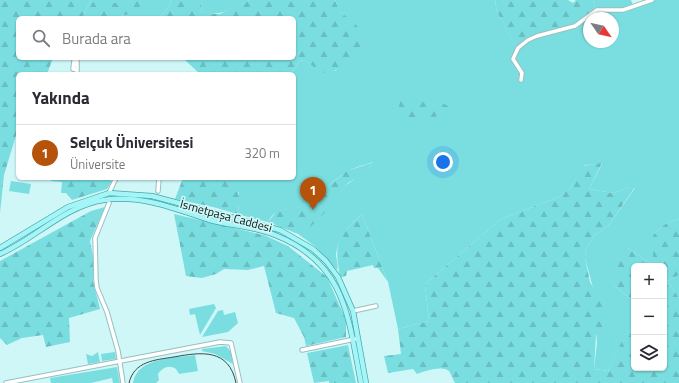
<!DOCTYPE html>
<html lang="tr">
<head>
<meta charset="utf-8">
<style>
	body { margin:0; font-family:"Titillium Web",sans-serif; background:#f2f2f3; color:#2b2b33 }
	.controls { position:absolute; right:12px; bottom:12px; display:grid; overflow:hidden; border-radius:6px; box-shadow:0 1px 3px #0004 }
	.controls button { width:36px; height:36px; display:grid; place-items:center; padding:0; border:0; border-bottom:1px solid #e1e1e2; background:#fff; color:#2b2b33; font:20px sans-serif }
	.compass { position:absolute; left:583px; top:12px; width:36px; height:36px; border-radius:50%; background:#fff; box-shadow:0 1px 3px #0004; rotate:124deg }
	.you { position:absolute; left:443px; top:162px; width:14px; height:14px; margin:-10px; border:3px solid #fff; border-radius:50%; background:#1a73e8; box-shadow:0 0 0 6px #1a73e833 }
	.badge { display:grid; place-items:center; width:26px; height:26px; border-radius:50%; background:#b45309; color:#fff; font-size:13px; font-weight:700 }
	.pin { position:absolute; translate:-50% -33px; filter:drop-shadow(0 1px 2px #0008) }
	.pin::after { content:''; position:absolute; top:21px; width:14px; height:12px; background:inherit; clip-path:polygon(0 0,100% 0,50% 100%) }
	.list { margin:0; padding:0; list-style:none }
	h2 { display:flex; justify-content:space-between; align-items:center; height:52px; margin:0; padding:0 16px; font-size:17px }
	h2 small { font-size:13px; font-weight:400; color:#7c7c81 }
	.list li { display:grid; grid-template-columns:26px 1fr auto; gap:12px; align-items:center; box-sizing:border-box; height:56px; padding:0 16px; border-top:1px solid #e1e1e2 }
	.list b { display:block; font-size:15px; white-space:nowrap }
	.list p { margin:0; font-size:13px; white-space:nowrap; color:#7c7c81 }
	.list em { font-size:13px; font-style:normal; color:#7c7c81 }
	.icon { flex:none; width:22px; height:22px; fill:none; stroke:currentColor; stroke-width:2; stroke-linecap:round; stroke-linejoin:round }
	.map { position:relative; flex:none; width:679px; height:383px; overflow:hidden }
	.search { position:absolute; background:#fff; box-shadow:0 1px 3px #0004; left:16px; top:16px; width:280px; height:44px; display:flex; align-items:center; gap:10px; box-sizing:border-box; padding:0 14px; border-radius:6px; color:#7c7c81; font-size:15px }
	.panel { position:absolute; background:#fff; box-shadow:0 1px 3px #0004; left:16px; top:72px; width:280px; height:108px; border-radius:6px }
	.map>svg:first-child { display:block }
	.green { fill:#7adee0; fill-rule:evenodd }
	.forest { fill:url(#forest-firs) }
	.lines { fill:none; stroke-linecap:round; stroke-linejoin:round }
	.minor-casing { stroke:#98bfc0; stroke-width:5.5 }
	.major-casing { stroke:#48a5a6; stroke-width:6 }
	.minor { stroke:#fff; stroke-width:3.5 }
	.major { stroke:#a4f5f7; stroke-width:4.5 }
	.tram { stroke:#374c4c; stroke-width:1 }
	.labels { text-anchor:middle; stroke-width:3.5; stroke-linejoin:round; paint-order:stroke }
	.street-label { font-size:12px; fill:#0d1c1c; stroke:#cff7f8 }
</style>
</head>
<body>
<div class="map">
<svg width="679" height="383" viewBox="0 0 679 383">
	<defs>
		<pattern id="forest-firs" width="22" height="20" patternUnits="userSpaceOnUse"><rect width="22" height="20" fill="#7adee0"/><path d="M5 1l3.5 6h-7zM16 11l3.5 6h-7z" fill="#68bec0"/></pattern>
	</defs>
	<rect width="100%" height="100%" fill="#cff7f8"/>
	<g class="green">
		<polygon points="91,0 171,0 169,7 159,18 128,18 123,15 114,18 82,18"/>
		<path d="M202 0H250C234 7 219 19 201 11Z"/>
		<path d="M335 0H495L497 12 515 44 581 22 589 13 596 10 593 0H631L633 5 652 0H679V219L665 224 653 235V265L628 248 613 284 634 302V317L608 371 594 369 597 343 593 288 585 258 586 249 594 236 609 225 635 188 630 187 613 193 589 189 602 164 585 165 571 187 559 197 501 219 425 284 429 321 398 329 388 282 362 214C350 224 338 237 336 254 336 260 339 264 337 270L316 247 298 234 313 224 346 185 367 171 373 162C365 165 354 167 347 172 330 181 318 200 299 207 285 212 277 206 268 222L237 214 239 207V193L227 178H294V74H290L299 62 303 60 308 62 318 70 336 71 360 30 340 11ZM589 18H613V42H589Z"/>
		<polygon points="11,181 31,184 29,194 9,191"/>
		<polygon points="679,275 679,298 668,281"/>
		<polygon points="214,304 216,308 200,335 195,314 190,315 189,309"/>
		<polygon points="223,310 224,315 235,312 238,323 228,332 202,337 218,311"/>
		<polygon points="226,346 231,352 233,364 215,354 202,351 202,349"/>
		<polygon points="98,352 100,362 88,364 86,354 92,356"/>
		<polygon points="115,352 116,359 102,361 101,354"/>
		<path d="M195 355 198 371 179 374 176 369C169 364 162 368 158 374L159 380 156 383H133C137 357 175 358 195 355Z"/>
		<polygon points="117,367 120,383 113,383 112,378 91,383 51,383 50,378"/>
	</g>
	<g class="forest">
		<polygon points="0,0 91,0 82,18 18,18 18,58 53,58 47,74 18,74 18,129 4,175 0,213"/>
		<path d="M97 0C106 0 112 3 120 4 129 4 136 0 145 0 135 20 105 18 86 18L92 3Z"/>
		<path d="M171 0H202L201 11 214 14H220L250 0H335C342 19 351 16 360 30 364 36 364 46 361 52 358 58 335 73 327 73 317 73 312 63 303 60L299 62 290 74H200L185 60V58H294V18H159L169 7Z"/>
		<polygon points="495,0 568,0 573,3 576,0 593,0 596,10 589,13 579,24 538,35 517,48 497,12"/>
		<polygon points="400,100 444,104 452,108 431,119 408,127 400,120 399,107"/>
		<path d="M374 162C370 165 368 171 365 174 359 179 351 179 346 185 333 201 318 226 298 234L268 222 277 211 299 207 307 203 347 171Z"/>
		<path d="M602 163 589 189 613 193 630 187H635L609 225 594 236 586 249 585 258 590 282 602 303 609 328 596 335 594 369 608 371 633 317 634 368H664V266H634V302L613 284 615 267 628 248 653 265V235L665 224 679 219V275L668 281 679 298V383H455C453 380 451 374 449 371 443 365 424 371 417 374L413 369 388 373 384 356 401 354 398 329 429 321 425 284 501 219 559 197 571 187 583 166Z"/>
		<polygon points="50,178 108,178 112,181 107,189 72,200 66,193 61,193 62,182 51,181"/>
		<path d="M183 178H227C240 189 242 199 237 214L213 207 175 199Z"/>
		<polygon points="105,207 90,241 93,256 93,281 100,309 69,318 70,342 46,347 43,335 22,338 7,345 0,338 0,261 91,211"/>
		<polygon points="174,214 264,235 288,246 327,277 346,320 346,337 306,346 304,337 294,318 276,313 264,266 248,270 224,269 216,274 202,278 186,276"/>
		<path d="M362 214 388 282 378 268H374L373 265 347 271 346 276 341 277C338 271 339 269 338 263 334 239 346 229 362 214Z"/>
		<polygon points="348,345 356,383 329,383 329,381 314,383 307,353"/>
	</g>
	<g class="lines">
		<g class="minor-casing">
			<g id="minor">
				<polyline points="77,70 73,69 74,61 77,59 77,74"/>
				<polyline points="521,80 522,73 513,59 518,48 528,40 537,36 575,26 597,10 623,10 652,0"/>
				<polyline points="158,191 159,178"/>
				<polyline points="109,193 116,178"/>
				<polyline points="109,203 95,238 96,280 97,288 107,312 118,351 123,383"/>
				<polyline points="353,311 376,306"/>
				<polyline points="302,350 355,339"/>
				<polyline points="6,383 220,342 231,343 240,383"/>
			</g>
		</g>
		<g class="major-casing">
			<g id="major">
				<polyline points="0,248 68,207 109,193 152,196 280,230 313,249 326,261 338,277 353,311 366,383"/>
				<path d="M0 254C35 239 64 206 104 200 140 194 176 209 210 220 231 226 254 226 275 235 346 263 348 317 361 383"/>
			</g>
		</g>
		<use href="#minor" class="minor"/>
		<use href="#major" class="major"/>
		<path class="tram" d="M129 383C134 361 155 360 174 357 201 352 229 348 236 383"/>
	</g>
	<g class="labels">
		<g class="street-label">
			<text transform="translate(226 216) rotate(15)" y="4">İsmetpaşa Caddesi</text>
		</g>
	</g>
</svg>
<div class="controls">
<button>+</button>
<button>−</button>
<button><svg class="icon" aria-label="layers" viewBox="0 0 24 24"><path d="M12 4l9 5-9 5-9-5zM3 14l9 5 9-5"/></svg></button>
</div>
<svg class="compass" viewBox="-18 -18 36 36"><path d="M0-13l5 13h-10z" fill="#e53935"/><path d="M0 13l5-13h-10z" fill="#7c7c81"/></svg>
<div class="you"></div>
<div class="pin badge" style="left:313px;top:210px">1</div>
<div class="search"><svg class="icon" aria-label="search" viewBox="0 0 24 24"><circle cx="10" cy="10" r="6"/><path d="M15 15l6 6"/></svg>Burada ara</div>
<section class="panel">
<h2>Yakında<small></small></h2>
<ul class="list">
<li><span class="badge">1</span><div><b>Selçuk Üniversitesi</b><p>Üniversite</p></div><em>320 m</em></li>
</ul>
</section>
</div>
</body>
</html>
